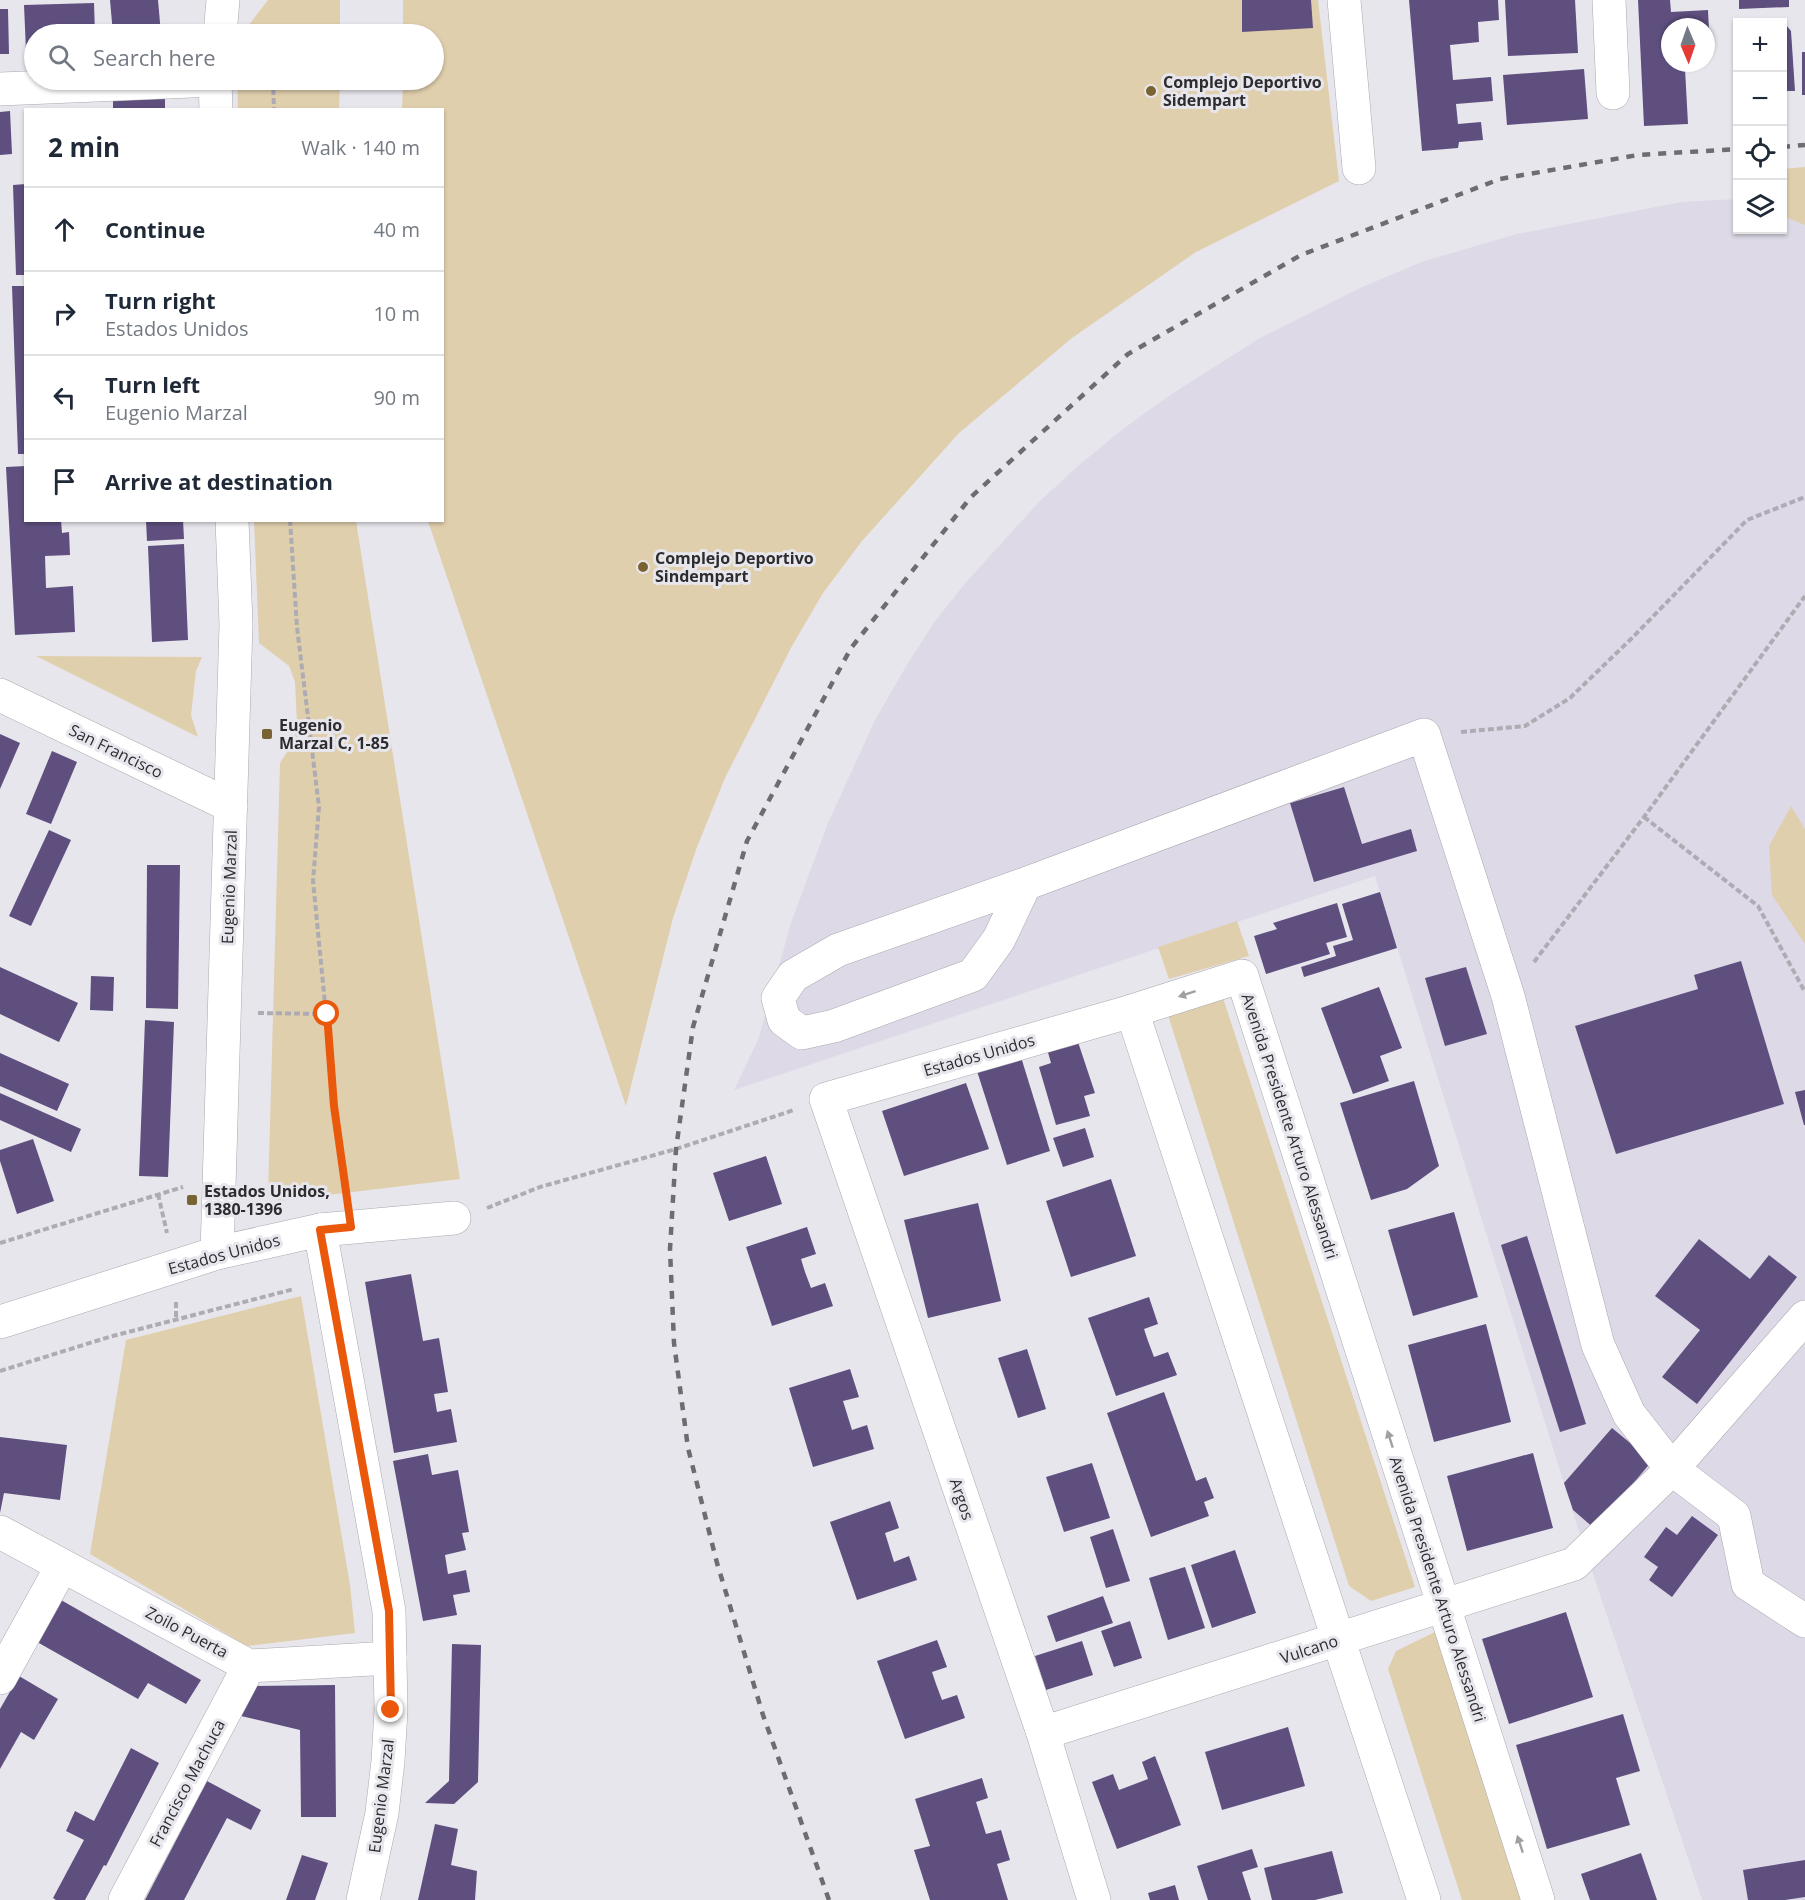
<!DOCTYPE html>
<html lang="en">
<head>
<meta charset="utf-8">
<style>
	body { margin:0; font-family:"Open Sans",sans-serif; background:#f2f2f3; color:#1f2937 }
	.controls { position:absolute; right:18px; top:18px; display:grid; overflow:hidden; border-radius:0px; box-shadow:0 2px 4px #0004 }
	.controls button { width:54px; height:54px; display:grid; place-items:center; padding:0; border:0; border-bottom:2px solid #e0e1e3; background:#fff; color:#1f2937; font:30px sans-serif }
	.compass { position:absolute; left:1661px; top:18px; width:54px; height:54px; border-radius:50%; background:#fff; box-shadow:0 2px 4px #0004; rotate:178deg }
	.stop { position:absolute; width:18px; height:18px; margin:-14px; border:4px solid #ea580c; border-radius:50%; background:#fff }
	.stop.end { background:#ea580c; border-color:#fff; box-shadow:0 2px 6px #0008 }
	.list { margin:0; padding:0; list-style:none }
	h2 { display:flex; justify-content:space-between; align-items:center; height:78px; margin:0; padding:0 24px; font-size:26px }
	h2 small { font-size:20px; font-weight:400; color:#747a83 }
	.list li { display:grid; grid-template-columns:39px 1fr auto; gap:18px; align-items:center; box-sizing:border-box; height:84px; padding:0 24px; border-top:2px solid #e0e1e3 }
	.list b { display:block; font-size:22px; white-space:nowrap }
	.list p { margin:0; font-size:20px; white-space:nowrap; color:#747a83 }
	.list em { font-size:20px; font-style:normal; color:#747a83 }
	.icon { flex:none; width:33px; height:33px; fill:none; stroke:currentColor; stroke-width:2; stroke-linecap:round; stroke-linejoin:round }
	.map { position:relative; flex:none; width:1805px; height:1900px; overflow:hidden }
	.search { position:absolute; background:#fff; box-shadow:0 2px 4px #0004; left:24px; top:24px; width:420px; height:66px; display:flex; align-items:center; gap:15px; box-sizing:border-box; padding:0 21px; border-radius:33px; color:#747a83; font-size:22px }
	.panel { position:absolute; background:#fff; box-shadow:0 2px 4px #0004; left:24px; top:108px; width:420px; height:414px; border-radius:0px }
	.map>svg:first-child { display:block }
	.built { fill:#ddd9e7 }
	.green { fill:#e0cfad }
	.building { fill:#5e4f7f }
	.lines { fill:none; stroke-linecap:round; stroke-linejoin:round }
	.minor-casing { stroke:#aaa8af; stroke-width:34 }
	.major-casing { stroke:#aaa8af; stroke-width:34 }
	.path { stroke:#aeacb2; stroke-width:4; stroke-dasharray:6 3; stroke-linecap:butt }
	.minor { stroke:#fff; stroke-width:33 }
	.major { stroke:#fff; stroke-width:33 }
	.rail { stroke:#6e6c70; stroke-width:4.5; stroke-dasharray:8 8; stroke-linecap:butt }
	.oneway { fill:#a0a0a1 }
	.route { stroke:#ea580c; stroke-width:8 }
	.poi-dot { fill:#7a6333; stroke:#e8e6ed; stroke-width:2 }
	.labels { text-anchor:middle; stroke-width:6; stroke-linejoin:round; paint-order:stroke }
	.poi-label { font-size:16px; font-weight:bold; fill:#2d2c2e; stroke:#e8e6ed; text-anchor:start }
	.street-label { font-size:16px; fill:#2d2c2e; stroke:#e8e6ed }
</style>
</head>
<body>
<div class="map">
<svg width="1805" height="1900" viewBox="0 0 1805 1900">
	<rect width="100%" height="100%" fill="#e8e6ed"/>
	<polygon class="built" points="1805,195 1805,1900 1702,1900 1580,1535 1375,876 734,1090 758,1040 791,923 828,823 875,720 908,663 935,621 968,580 1039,502 1079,465 1123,429 1170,395 1260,338 1360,288 1424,261 1517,234 1681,202 1737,199 1738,230 1782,230 1783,196"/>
	<g class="green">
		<polygon points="268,0 340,0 340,34 242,34"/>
		<polygon points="403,0 1318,0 1339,181 1196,252 1072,338 959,433 862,541 823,593 792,646 725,778 697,847 673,918 626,1106 428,521 442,520 442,110 402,110 403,80 434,80 434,34 403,34"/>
		<polygon points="237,80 340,80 339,109 238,109"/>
		<polygon points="1805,167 1805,225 1783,216 1782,169"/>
		<polygon points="254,521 356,521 460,1179 279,1201 268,1196 280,763 292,744 297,724 295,682 289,666 259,643"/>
		<polygon points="36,656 202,657 196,671 191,715 198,737"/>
		<polygon points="1791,806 1805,829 1805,944 1772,895 1769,846"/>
		<polygon points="1237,921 1249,956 1169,979 1158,947"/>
		<polygon points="1223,998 1415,1587 1371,1601 1349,1586 1168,1015"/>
		<polygon points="301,1296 350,1585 355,1633 247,1646 90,1554 126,1340"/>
		<polygon points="1437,1631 1524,1900 1462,1900 1388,1669 1396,1651"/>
	</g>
	<g class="building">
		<polygon points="110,0 158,0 161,34 113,34"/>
		<polygon points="1242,0 1311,0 1313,28 1242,32"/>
		<polygon points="1409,0 1498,0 1499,20 1478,22 1479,42 1450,45 1453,80 1491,77 1493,101 1456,104 1458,124 1481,122 1483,140 1459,142 1458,148 1422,151"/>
		<polygon points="1505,0 1575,0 1578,53 1508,56"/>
		<polygon points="1638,0 1670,0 1671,12 1708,10 1710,51 1706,52 1706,27 1670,27 1670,63 1693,63 1693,69 1685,69 1688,124 1644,126"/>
		<polygon points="1739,0 1789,0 1789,7 1739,9"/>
		<polygon points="94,3 95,34 34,34 34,51 26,51 24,5"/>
		<polygon points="0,9 8,9 9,54 0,54"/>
		<polygon points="1782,25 1786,25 1791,31 1795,91 1782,91"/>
		<rect x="1802" y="52" width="3" height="43"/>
		<polygon points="1584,69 1588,119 1507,125 1503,75"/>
		<polygon points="165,97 165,110 113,110 113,99"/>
		<polygon points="10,111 12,154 0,155 0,112"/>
		<polygon points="26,184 26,275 16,275 13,185"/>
		<polygon points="12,286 26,286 26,454 18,454"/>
		<polygon points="26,466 26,520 61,520 62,533 69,532 70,555 45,556 46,588 73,586 75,632 15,635 6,467"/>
		<polygon points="146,520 183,520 184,539 147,541"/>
		<polygon points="184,544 188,640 152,642 148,546"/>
		<polygon points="0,734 20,743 0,789"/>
		<polygon points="52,751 77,762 51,824 26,814"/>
		<polygon points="1344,787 1362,844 1411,829 1417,851 1314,882 1290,803"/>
		<polygon points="49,830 71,840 31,926 9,916"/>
		<polygon points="147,865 180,865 178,1009 146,1008"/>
		<polygon points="1380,892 1397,948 1304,977 1301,967 1336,956 1333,946 1353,940 1342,904"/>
		<polygon points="1337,903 1347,937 1326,943 1330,954 1266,974 1254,936 1277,929 1273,923"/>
		<polygon points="1741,961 1784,1104 1616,1154 1575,1026 1698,989 1694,975"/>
		<polygon points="0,967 78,1003 59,1042 0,1014"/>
		<polygon points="1466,967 1487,1034 1445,1046 1425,978"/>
		<polygon points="91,976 114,977 113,1011 90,1010"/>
		<polygon points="1379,987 1402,1048 1380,1056 1389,1081 1353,1094 1321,1008"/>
		<polygon points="145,1020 174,1022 168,1177 139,1176"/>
		<polygon points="1078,1042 1095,1093 1084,1096 1090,1116 1056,1125 1039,1067 1051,1063 1047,1049"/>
		<polygon points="0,1053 69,1084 57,1111 0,1086"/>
		<polygon points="1021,1057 1050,1151 1007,1165 977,1071"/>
		<polygon points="1414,1081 1439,1166 1407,1189 1371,1200 1340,1103"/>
		<polygon points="966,1083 989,1149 904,1176 882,1111"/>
		<polygon points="1805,1090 1805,1125 1804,1125 1795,1092"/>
		<polygon points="0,1093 81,1129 71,1152 0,1120"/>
		<polygon points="1085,1128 1094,1157 1063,1167 1053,1138"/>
		<polygon points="33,1139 54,1201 17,1214 0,1161 0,1150"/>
		<polygon points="766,1156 782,1204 729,1221 713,1173"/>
		<polygon points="1111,1179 1136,1256 1071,1277 1046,1201"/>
		<polygon points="978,1203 1001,1301 928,1318 904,1220"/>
		<polygon points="1454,1212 1478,1297 1413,1316 1388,1230"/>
		<polygon points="807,1227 816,1254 801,1259 805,1272 811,1288 825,1283 833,1306 772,1326 746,1247"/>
		<polygon points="1527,1236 1586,1424 1560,1432 1501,1245"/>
		<polygon points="1699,1239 1750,1279 1769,1255 1797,1277 1697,1404 1662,1377 1700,1330 1655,1296"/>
		<polygon points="411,1274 423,1341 439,1338 448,1392 434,1394 437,1412 451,1409 457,1442 394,1453 365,1282"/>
		<polygon points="1149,1297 1158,1324 1144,1329 1148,1341 1154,1357 1168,1352 1177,1375 1116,1396 1088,1318"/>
		<polygon points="1486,1324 1511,1422 1434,1442 1408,1345"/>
		<polygon points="1027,1349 1046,1409 1018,1418 998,1358"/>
		<polygon points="850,1369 859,1397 843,1401 852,1430 867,1425 874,1449 813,1467 789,1388"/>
		<polygon points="1164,1392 1196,1481 1206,1477 1214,1498 1204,1502 1209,1516 1151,1537 1107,1413"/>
		<polygon points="1612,1428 1652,1461 1595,1529 1573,1510 1564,1483"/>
		<polygon points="0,1437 67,1445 60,1500 4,1493 0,1513"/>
		<polygon points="1533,1453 1553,1528 1467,1551 1447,1476"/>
		<polygon points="428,1454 432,1475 458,1470 469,1532 462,1533 466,1550 445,1555 448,1574 466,1570 470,1592 453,1595 457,1615 423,1621 393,1461"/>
		<polygon points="1092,1463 1110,1518 1064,1532 1046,1477"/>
		<polygon points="890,1501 899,1528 885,1533 894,1562 909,1556 917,1580 857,1600 830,1522"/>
		<polygon points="1692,1516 1718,1535 1672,1597 1649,1580 1658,1567 1644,1557 1666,1527 1677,1535"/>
		<polygon points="1113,1529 1130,1581 1106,1588 1090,1537"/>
		<polygon points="1235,1550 1256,1613 1212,1628 1191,1565"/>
		<polygon points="1185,1567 1205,1628 1168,1640 1149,1578"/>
		<polygon points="54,1596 201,1680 186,1704 148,1683 138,1699 30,1638"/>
		<polygon points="1103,1596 1113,1623 1056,1642 1047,1616"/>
		<polygon points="1566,1612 1593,1697 1509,1724 1482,1639"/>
		<polygon points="1130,1621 1142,1658 1114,1667 1101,1631"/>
		<polygon points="937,1640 947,1667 932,1672 936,1684 942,1700 957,1695 965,1718 905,1739 877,1661"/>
		<polygon points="1082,1641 1093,1675 1046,1690 1035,1656"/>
		<polygon points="452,1644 481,1645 478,1782 454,1804 425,1803 449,1781"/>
		<polygon points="19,1676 58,1699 34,1740 21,1732 0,1769 0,1709"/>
		<polygon points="335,1685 336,1817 301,1817 300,1730 241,1716 251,1686"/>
		<polygon points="1623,1714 1640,1771 1616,1778 1630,1825 1547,1849 1516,1745"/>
		<polygon points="1288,1727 1305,1786 1222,1810 1205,1752"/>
		<polygon points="131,1748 159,1763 106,1866 104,1865 85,1900 56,1900 53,1898 84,1840 66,1831 75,1811 94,1821"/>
		<polygon points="1155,1756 1181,1825 1117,1849 1092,1782 1113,1774 1119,1790 1148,1779 1142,1762"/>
		<polygon points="982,1778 988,1798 976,1802 986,1834 1001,1830 1010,1860 997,1864 1008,1900 930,1900 914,1850 930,1846 915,1799"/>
		<polygon points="207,1781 261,1810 251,1830 227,1818 184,1900 145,1900"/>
		<polygon points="435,1824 458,1829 451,1865 477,1871 475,1900 418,1900"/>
		<polygon points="1252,1849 1258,1867 1242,1872 1251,1900 1208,1900 1197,1866"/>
		<polygon points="1332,1851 1343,1893 1315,1900 1272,1900 1264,1868"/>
		<polygon points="1641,1853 1657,1900 1590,1900 1581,1874"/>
		<polygon points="302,1855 328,1863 315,1900 286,1900"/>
		<polygon points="1805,1860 1805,1897 1785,1900 1748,1900 1743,1870"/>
		<polygon points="1175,1885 1179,1900 1150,1900 1148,1893"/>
	</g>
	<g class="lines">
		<g class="minor-casing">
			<g id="minor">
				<polyline points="1344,0 1359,168"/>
				<polyline points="1609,0 1613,93"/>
				<polyline points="0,89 215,80"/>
				<polyline points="0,695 231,806"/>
				<polyline points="1025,884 999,939 973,975 834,1026 802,1033 784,1020 778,998 793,976 838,950 1025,884 1424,735 1508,996 1598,1345 1629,1414 1672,1469 1734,1516 1748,1584 1805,1621"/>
				<polyline points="1132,1011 1424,1900"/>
				<polyline points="320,1230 389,1611 391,1710 388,1761 382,1813 363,1900"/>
				<polyline points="217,1253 320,1230 454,1218"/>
				<polyline points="0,1532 249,1666 390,1658"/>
				<polyline points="0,1678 62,1566"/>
				<polyline points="1043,1733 1574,1564 1672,1469 1805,1317"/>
				<polyline points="125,1900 249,1666"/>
				<polyline points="1094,1900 1043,1733 826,1099 1132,1011 1242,976 1538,1900"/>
			</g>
		</g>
		<g class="major-casing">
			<g id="major">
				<polyline points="220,34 223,0"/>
				<polyline points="215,80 216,110"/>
				<polyline points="0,1322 217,1253 236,624 232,520"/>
			</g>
		</g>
		<g class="path">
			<polyline points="273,80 274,110"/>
			<polyline points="290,520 297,627 319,807 313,881 335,1106 346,1193"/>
			<polyline points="1461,732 1525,726 1570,698 1632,638 1747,520 1805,497"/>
			<polyline points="1644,817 1758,906 1805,992"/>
			<polyline points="1534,962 1644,817 1805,596"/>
			<polyline points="258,1013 327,1014"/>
			<polyline points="158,1194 167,1233"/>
			<polyline points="487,1208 540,1187 676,1149 794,1110"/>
			<polyline points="0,1243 183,1187"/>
			<polyline points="176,1302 176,1320"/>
			<polyline points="0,1371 109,1337 294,1289"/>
		</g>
		<use href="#minor" class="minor"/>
		<use href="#major" class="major"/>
		<g class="rail">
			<polyline points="1782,147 1805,145"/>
			<polyline points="829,1900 763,1715 717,1563 688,1448 674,1343 670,1249 676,1149 693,1027 747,841 851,648 971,497 1128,354 1301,255 1500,179 1638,155 1738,149"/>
		</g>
	</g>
	<defs><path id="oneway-solid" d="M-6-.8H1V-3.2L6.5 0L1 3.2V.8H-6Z" transform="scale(1.5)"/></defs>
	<g class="oneway">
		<use href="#oneway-solid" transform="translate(1187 994) rotate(162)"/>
		<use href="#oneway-solid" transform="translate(1390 1439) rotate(-108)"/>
		<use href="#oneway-solid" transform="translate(1520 1844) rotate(-108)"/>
	</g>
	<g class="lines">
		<polyline class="route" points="327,1014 334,1106 351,1227 320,1230 389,1611 391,1710"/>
	</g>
	<g class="poi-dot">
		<circle cx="1151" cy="91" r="6"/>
		<circle cx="643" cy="567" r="6"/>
		<rect x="261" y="728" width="12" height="12" rx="3"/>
		<rect x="186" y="1194" width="12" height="12" rx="3"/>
	</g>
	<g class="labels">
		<g class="poi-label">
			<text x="1163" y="88">Complejo Deportivo<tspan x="1163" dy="18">Sidempart</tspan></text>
			<text x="655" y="564">Complejo Deportivo<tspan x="655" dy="18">Sindempart</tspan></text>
			<text x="279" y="731">Eugenio<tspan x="279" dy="18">Marzal C, 1-85</tspan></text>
			<text x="204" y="1197">Estados Unidos,<tspan x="204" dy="18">1380-1396</tspan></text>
		</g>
		<g class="street-label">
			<text transform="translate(116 751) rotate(26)" y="6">San Francisco</text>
			<text transform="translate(229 887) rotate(-88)" y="6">Eugenio Marzal</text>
			<text transform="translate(979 1055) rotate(-16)" y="6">Estados Unidos</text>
			<text transform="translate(1290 1126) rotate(72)" y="6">Avenida Presidente Arturo Alessandri</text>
			<text transform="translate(224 1254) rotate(-15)" y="6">Estados Unidos</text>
			<text transform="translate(962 1499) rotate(71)" y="6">Argos</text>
			<text transform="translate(1438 1589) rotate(72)" y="6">Avenida Presidente Arturo Alessandri</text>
			<text transform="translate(187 1632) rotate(28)" y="6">Zoilo Puerta</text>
			<text transform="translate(1309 1649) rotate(-18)" y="6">Vulcano</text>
			<text transform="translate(187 1783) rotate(-62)" y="6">Francisco Machuca</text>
			<text transform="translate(381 1796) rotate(-83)" y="6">Eugenio Marzal</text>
		</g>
	</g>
</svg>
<div class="controls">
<button>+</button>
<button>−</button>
<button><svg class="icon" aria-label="locate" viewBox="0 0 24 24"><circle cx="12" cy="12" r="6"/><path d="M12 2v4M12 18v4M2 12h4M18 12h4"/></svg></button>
<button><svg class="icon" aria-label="layers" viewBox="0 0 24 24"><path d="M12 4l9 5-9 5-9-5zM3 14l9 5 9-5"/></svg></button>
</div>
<svg class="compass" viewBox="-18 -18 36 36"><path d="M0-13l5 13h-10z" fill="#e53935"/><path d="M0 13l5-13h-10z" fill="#747a83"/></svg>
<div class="stop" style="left:327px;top:1014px"></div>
<div class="stop end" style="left:391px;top:1710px"></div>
<div class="search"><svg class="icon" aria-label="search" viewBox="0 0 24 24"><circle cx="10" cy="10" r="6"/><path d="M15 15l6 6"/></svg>Search here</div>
<section class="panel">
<h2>2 min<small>Walk · 140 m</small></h2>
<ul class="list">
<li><svg class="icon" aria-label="ahead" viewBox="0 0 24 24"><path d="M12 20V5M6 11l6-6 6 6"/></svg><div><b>Continue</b></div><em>40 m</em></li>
<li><svg class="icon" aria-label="right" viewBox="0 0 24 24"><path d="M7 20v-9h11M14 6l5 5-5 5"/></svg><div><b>Turn right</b><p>Estados Unidos</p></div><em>10 m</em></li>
<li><svg class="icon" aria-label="left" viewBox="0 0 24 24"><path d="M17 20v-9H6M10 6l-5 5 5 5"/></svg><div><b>Turn left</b><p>Eugenio Marzal</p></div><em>90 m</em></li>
<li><svg class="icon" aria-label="arrive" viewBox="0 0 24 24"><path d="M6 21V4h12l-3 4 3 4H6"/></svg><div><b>Arrive at destination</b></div></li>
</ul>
</section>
</div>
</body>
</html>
